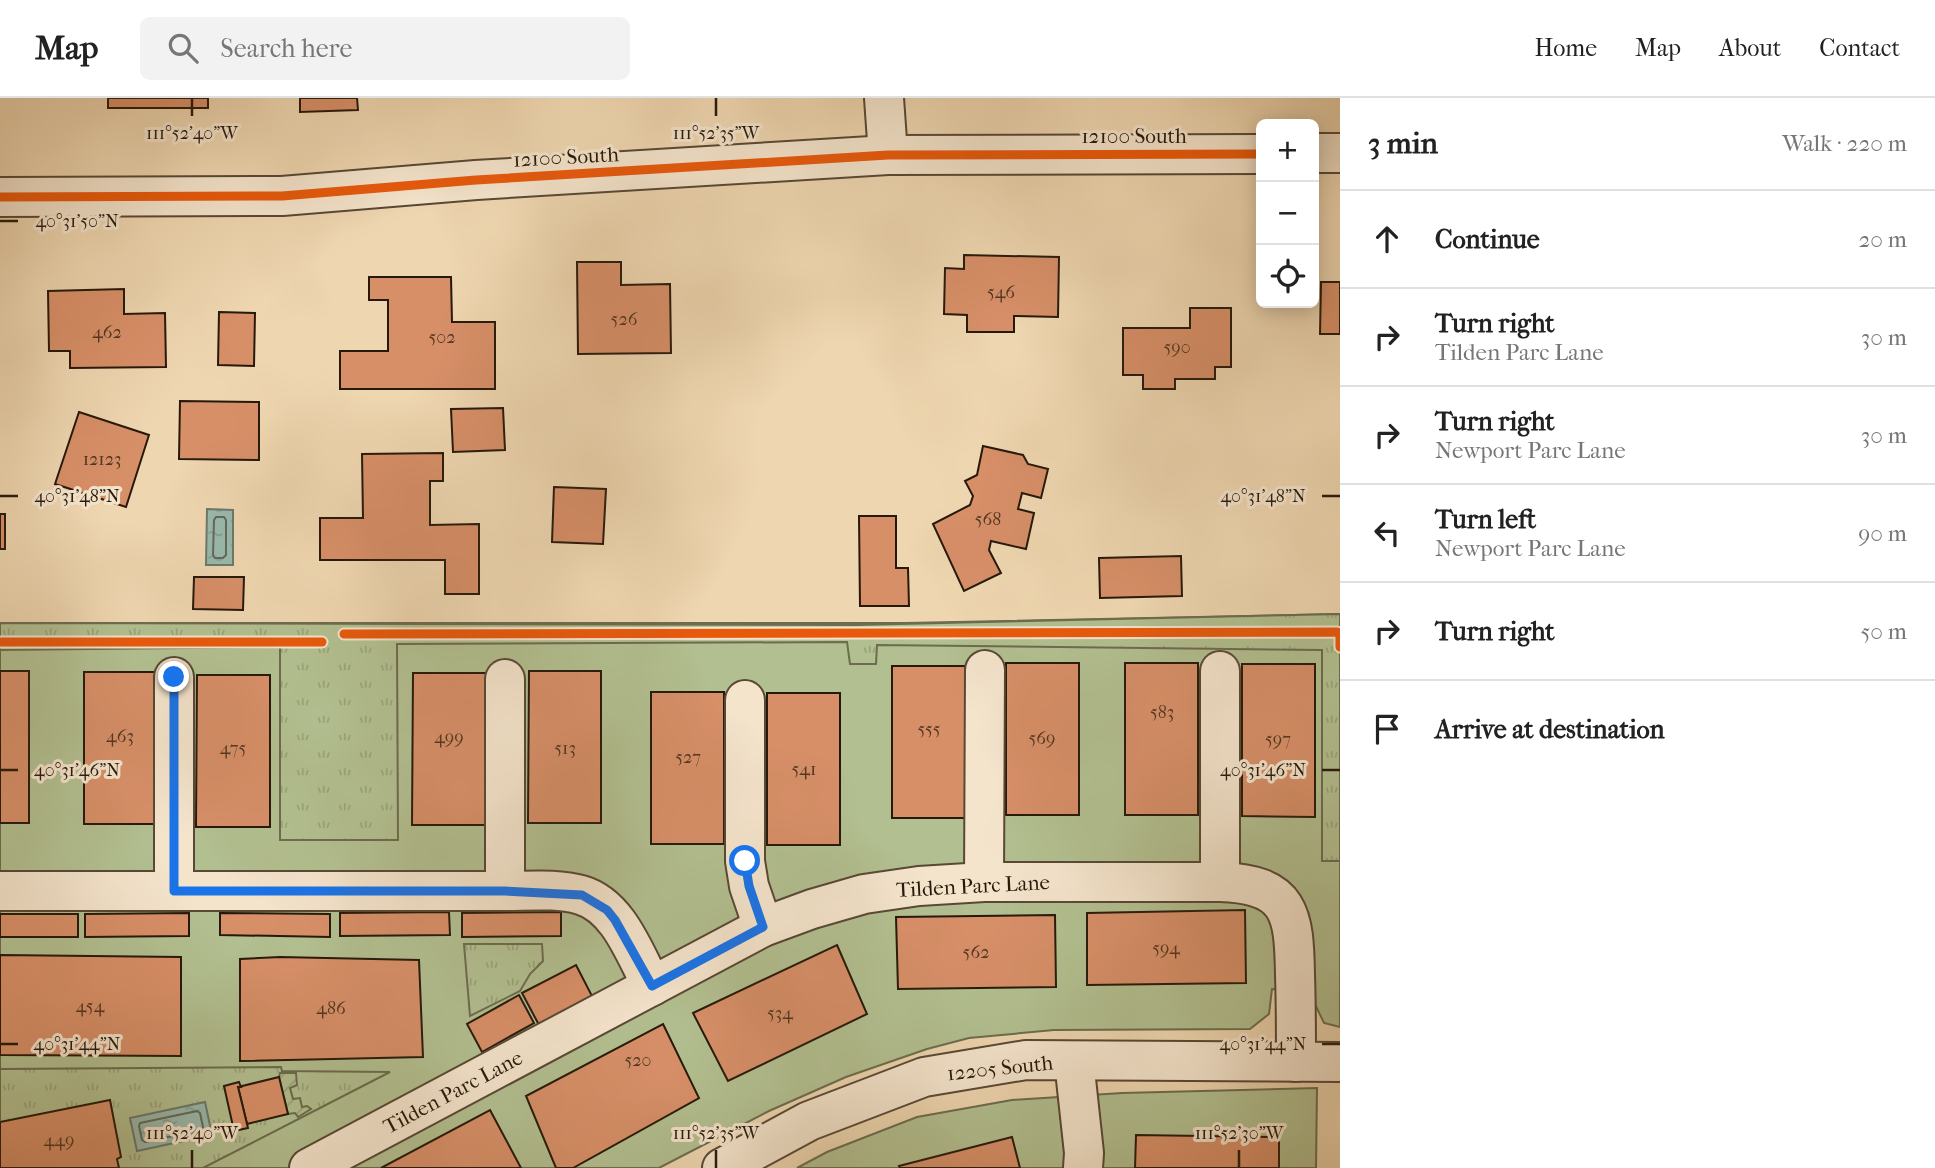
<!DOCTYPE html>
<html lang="en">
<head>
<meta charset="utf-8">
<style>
	body { margin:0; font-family:"IM FELL French Canon",serif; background:#f2f2f2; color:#222 }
	.controls { position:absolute; right:21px; top:21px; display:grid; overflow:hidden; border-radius:10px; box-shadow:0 4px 18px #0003 }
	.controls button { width:63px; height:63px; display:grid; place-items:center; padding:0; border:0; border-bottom:2px solid #e0e0e0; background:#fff; color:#222; font:35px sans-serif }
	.stop { position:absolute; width:21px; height:21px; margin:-16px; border:5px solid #1a73e8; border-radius:50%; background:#fff }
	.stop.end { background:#1a73e8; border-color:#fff; box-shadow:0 2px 7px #0008 }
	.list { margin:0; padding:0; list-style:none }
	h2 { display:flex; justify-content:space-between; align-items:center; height:91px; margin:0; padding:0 28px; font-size:30px }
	h2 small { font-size:23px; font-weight:400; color:#767676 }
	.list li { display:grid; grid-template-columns:46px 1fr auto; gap:21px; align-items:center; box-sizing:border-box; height:98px; padding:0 28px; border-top:2px solid #e0e0e0 }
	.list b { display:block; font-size:26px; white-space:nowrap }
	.list p { margin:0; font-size:23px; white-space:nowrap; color:#767676 }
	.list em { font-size:23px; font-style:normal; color:#767676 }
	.icon { flex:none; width:38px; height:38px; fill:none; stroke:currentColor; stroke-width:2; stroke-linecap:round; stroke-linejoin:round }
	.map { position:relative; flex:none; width:1340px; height:1070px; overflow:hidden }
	header { display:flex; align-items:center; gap:42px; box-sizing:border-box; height:98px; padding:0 35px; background:#fff; border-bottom:2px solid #e0e0e0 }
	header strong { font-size:33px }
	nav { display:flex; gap:38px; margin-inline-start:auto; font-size:24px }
	.search { width:490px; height:63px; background:#f2f2f2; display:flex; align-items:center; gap:18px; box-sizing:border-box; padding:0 24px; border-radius:10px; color:#767676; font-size:26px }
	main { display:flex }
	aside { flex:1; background:#fff }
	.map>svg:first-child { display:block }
	.grass { fill:#b2bf90; stroke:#6c6c4e; stroke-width:2 }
	.park { fill:url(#park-tufts); stroke:#6c6c4e; stroke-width:2 }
	.garden { fill:url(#garden-furrows); stroke:#6c6c4e; stroke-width:2 }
	.water { fill:url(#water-ripples); stroke:#6b796c; stroke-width:2 }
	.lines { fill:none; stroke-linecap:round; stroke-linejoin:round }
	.shore { stroke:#60695c; stroke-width:2 }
	.building { fill:#d78f68; stroke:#26190b; stroke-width:2 }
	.minor-casing { stroke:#584834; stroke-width:42 }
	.minor { stroke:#f4e4cc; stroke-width:38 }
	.cycleway-casing { stroke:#f4e4cc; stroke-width:13 }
	.cycleway { stroke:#e8590c; stroke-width:9 }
	.route { stroke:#1a73e8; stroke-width:9 }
	.ticks { fill:none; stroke:#26190b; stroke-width:2.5 }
	.labels { text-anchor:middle; stroke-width:6; stroke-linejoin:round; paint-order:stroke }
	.number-label { font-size:18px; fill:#523622 }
	.street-label { font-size:21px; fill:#26190b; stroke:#f4e4cc }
	.ticks-label { font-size:18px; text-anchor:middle; fill:#26190b; stroke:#f4e4cc; stroke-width:6; stroke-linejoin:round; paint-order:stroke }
</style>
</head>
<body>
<header>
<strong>Map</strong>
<div class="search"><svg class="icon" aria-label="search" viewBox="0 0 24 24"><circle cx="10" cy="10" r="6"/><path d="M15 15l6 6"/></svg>Search here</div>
<nav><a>Home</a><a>Map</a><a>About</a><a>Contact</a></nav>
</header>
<main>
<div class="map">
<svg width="1340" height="1070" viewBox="0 0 1340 1070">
	<defs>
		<pattern id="park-tufts" width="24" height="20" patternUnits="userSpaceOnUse" patternTransform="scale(1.75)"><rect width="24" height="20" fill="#b2bf90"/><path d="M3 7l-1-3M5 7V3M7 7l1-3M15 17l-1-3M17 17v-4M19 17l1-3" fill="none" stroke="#99a47b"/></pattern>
		<pattern id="garden-furrows" width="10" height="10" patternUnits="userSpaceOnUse" patternTransform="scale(1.75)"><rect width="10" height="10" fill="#b2bf90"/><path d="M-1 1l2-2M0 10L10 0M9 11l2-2" fill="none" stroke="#99a47b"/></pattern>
		<pattern id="water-ripples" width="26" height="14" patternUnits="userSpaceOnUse" patternTransform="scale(1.75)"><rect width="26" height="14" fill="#99b9ac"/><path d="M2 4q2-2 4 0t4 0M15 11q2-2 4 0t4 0" fill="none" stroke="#849e93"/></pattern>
	</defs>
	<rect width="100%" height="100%" fill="#eed6b0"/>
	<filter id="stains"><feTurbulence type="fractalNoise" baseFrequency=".00286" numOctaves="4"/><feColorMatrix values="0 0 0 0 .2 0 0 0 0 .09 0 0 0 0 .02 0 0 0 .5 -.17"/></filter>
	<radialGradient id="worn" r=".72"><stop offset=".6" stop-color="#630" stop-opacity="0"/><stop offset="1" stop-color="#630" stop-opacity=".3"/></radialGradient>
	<g class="grass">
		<polygon points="1340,516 1340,929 1324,925 1312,900 1311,894 1272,891 1269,916 1250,931 1054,932 969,940 927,951 846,979 769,1013 659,1070 0,1070 0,525 906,525"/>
		<polygon points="1317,990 1316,1070 797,1070 827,1054 917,1019 1012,1002 1122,995"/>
	</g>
	<g class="park">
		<polygon points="1340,516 1340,763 1322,763 1322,552 877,547 876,566 850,566 847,544 397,546 398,742 280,742 280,549 0,552 0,525 855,527"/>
		<polygon points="464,846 542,846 543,863 530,876 520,893 470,918"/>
		<polygon points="281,969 282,973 390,974 203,1070 0,1070 0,971"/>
	</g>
	<polygon class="garden" points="280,975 296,975 297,987 290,990 293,1001 300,1000 302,1009 307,1008 311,1011 298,1019 295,1015 288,1016 279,979"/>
	<g class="water">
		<polygon points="207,411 233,412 233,467 206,467"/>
		<polygon points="205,1004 212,1037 137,1053 130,1020"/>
	</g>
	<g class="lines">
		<g class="shore">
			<polygon points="216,419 224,419 226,422 226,457 223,460 215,460 213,457 214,422"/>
			<polygon points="197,1013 200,1015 203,1029 201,1032 145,1044 142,1042 139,1028 140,1025"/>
		</g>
	</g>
	<g class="building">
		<rect x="108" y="0" width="100" height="10"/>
		<polygon points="300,0 357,0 358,12 300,14"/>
		<polygon points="964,157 1059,159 1058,219 1014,218 1014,234 967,234 967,217 944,216 945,170 964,171"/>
		<polygon points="577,164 621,164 621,187 670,186 671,255 578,256"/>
		<polygon points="369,179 451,179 452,224 495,224 495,291 340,291 340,253 388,253 388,202 369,202"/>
		<polygon points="1321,184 1340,184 1340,236 1320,236"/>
		<polygon points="124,191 124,216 165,215 166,269 70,270 70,253 49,253 48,193"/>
		<polygon points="1190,210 1231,210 1231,269 1215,269 1215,281 1175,281 1175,291 1143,291 1143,277 1123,277 1123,230 1190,230"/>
		<polygon points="219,214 255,215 254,268 218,267"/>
		<polygon points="180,303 259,304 259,362 179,361"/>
		<polygon points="503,310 505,352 453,354 451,311"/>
		<polygon points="79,314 149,337 126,409 55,386"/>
		<polygon points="983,348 1023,357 1028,366 1048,371 1041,400 1022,395 1018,411 1034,415 1026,451 991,443 989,452 1001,475 964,493 933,426 970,407 973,398 965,383 977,377"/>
		<polygon points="443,355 443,383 430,383 430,427 479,426 479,496 445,496 445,462 320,462 320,420 363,420 362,356"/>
		<polygon points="554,389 606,391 603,446 552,444"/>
		<rect x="0" y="416" width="5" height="35"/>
		<polygon points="859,418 896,418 896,470 908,470 909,508 860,508"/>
		<polygon points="1181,458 1182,498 1100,500 1099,460"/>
		<polygon points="194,479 244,479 243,512 193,511"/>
		<rect x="1006" y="565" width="73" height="152"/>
		<rect x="1125" y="565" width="73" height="152"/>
		<polygon points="1242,566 1315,566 1315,719 1242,718"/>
		<rect x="892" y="568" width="73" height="152"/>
		<rect x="0" y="573" width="29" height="152"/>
		<polygon points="529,573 601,573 601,725 528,725"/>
		<rect x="84" y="574" width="73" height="152"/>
		<polygon points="413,575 486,575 485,727 412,727"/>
		<polygon points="197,577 270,577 270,729 196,729"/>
		<rect x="651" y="594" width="73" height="152"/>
		<rect x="767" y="595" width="73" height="152"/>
		<polygon points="1245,812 1246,885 1087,887 1087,815"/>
		<polygon points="449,814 450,837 340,838 340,815"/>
		<polygon points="561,814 561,838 462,839 462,815"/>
		<polygon points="189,815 189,838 85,839 85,816"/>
		<polygon points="220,815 330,816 330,839 220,837"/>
		<rect x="0" y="816" width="78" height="23"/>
		<polygon points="1055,817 1056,889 898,891 896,819"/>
		<polygon points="837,847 867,916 728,983 693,915"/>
		<polygon points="0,857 181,859 181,958 0,957"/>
		<polygon points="280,859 419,862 423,959 240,963 240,861"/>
		<polygon points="576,867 592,898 539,927 522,895"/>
		<polygon points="519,897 534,925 482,954 467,926"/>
		<polygon points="663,926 699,1000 573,1070 556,1070 526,998"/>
		<polygon points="279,979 288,1016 247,1026 238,989"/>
		<polygon points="239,984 241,989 238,989 248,1030 234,1033 224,988"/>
		<polygon points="110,1002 121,1059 117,1061 119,1070 0,1070 0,1024"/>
		<polygon points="490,1012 521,1070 381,1070"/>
		<polygon points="1136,1037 1279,1039 1279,1070 1135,1070"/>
		<polygon points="1012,1039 1020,1070 900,1070 899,1068"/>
	</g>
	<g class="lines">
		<g class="minor-casing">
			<g id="minor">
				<polyline points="884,0 888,57"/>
				<polyline points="1314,55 1340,55"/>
				<polyline points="0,99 282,98 476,82 888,57 1261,56"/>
				<polyline points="174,579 174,793"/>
				<polyline points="505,581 505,793"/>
				<polyline points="745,602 745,763 749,788 763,829"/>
				<polyline points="984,784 985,572"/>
				<polyline points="1220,784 1220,573"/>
				<path d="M0 793H505C529 793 557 790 581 797 619 808 635 857 652 888"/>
				<polyline points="1074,963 1084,1055 1083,1070"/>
				<path d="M309 1070 763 829 812 811 864 796 919 788 984 784H1220C1291 786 1294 816 1295 877 1296 906 1296 935 1296 964"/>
				<polyline points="722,1070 809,1023 924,979 1026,962 1340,964"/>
			</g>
		</g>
		<use href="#minor" class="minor"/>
		<g class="cycleway-casing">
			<g id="cycleway">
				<polyline points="0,99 282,98 476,82 888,57 1261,56"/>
				<polyline points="344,536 1337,534 1340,536 1340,549"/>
				<polyline points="0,544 322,544"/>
			</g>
		</g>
		<use href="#cycleway" class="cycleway"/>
	</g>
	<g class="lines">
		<polyline class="route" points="174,579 174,793 505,793 582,797 607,812 615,822 652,888 763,829 749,788 745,763"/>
	</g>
	<path class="ticks" d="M192 0V18M716 0V18M0 123H18M0 398H18M1322 398H1340M0 672H18M1322 672H1340M0 946H18M1322 946H1340M192 1052V1070M716 1052V1070M1239 1052V1070"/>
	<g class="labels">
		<g class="number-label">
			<text x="1001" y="200">546</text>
			<text x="624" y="227">526</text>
			<text x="107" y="240">462</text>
			<text x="442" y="245">502</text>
			<text x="1177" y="255">590</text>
			<text x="102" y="367">12123</text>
			<text x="988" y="427">568</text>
			<text x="1162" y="620">583</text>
			<text x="929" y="637">555</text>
			<text x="120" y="644">463</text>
			<text x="449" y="645">499</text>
			<text x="1042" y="646">569</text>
			<text x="1278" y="647">597</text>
			<text x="233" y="656">475</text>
			<text x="565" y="656">513</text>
			<text x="688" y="665">527</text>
			<text x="804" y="677">541</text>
			<text x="1166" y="856">594</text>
			<text x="976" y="860">562</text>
			<text x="90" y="914">454</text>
			<text x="331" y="916">486</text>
			<text x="780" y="921">534</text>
			<text x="638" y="968">520</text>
			<text x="59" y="1048">449</text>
		</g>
		<g class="street-label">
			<text x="1134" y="45">12100 South</text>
			<text transform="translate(566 59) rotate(-3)" y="7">12100 South</text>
			<text transform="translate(973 788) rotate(-3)" y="7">Tilden Parc Lane</text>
			<text transform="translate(1000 970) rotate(-6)" y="7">12205 South</text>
			<text transform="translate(453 994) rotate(-28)" y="7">Tilden Parc Lane</text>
		</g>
	</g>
	<g class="ticks-label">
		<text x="192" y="41">111°52'40"W</text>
		<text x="716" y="41">111°52'35"W</text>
		<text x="77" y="129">40°31'50"N</text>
		<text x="77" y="404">40°31'48"N</text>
		<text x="1263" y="404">40°31'48"N</text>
		<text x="77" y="678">40°31'46"N</text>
		<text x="1263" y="678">40°31'46"N</text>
		<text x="77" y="952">40°31'44"N</text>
		<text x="1263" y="952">40°31'44"N</text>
		<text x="192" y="1041">111°52'40"W</text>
		<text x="716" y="1041">111°52'35"W</text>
		<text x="1239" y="1041">111°52'30"W</text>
	</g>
	<rect width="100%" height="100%" filter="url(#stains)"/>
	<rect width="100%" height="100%" fill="url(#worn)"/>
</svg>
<div class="controls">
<button>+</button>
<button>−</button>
<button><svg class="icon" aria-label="locate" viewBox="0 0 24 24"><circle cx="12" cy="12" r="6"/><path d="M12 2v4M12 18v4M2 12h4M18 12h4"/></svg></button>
</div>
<div class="stop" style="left:745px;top:763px"></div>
<div class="stop end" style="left:174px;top:579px"></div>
</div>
<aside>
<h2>3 min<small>Walk · 220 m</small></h2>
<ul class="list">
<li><svg class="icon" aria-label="ahead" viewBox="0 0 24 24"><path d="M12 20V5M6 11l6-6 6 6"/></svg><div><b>Continue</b></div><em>20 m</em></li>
<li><svg class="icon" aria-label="right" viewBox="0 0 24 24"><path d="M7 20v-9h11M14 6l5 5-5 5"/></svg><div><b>Turn right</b><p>Tilden Parc Lane</p></div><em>30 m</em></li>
<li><svg class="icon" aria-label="right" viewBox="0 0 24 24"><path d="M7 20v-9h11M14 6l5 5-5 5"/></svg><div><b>Turn right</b><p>Newport Parc Lane</p></div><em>30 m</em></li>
<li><svg class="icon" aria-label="left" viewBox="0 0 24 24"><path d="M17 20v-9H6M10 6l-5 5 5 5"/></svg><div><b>Turn left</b><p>Newport Parc Lane</p></div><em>90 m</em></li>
<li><svg class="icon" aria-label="right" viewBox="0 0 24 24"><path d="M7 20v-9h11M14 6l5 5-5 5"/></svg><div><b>Turn right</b></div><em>50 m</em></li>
<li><svg class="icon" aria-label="arrive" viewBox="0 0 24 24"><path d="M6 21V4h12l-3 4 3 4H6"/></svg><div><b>Arrive at destination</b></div></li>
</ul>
</aside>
</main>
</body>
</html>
